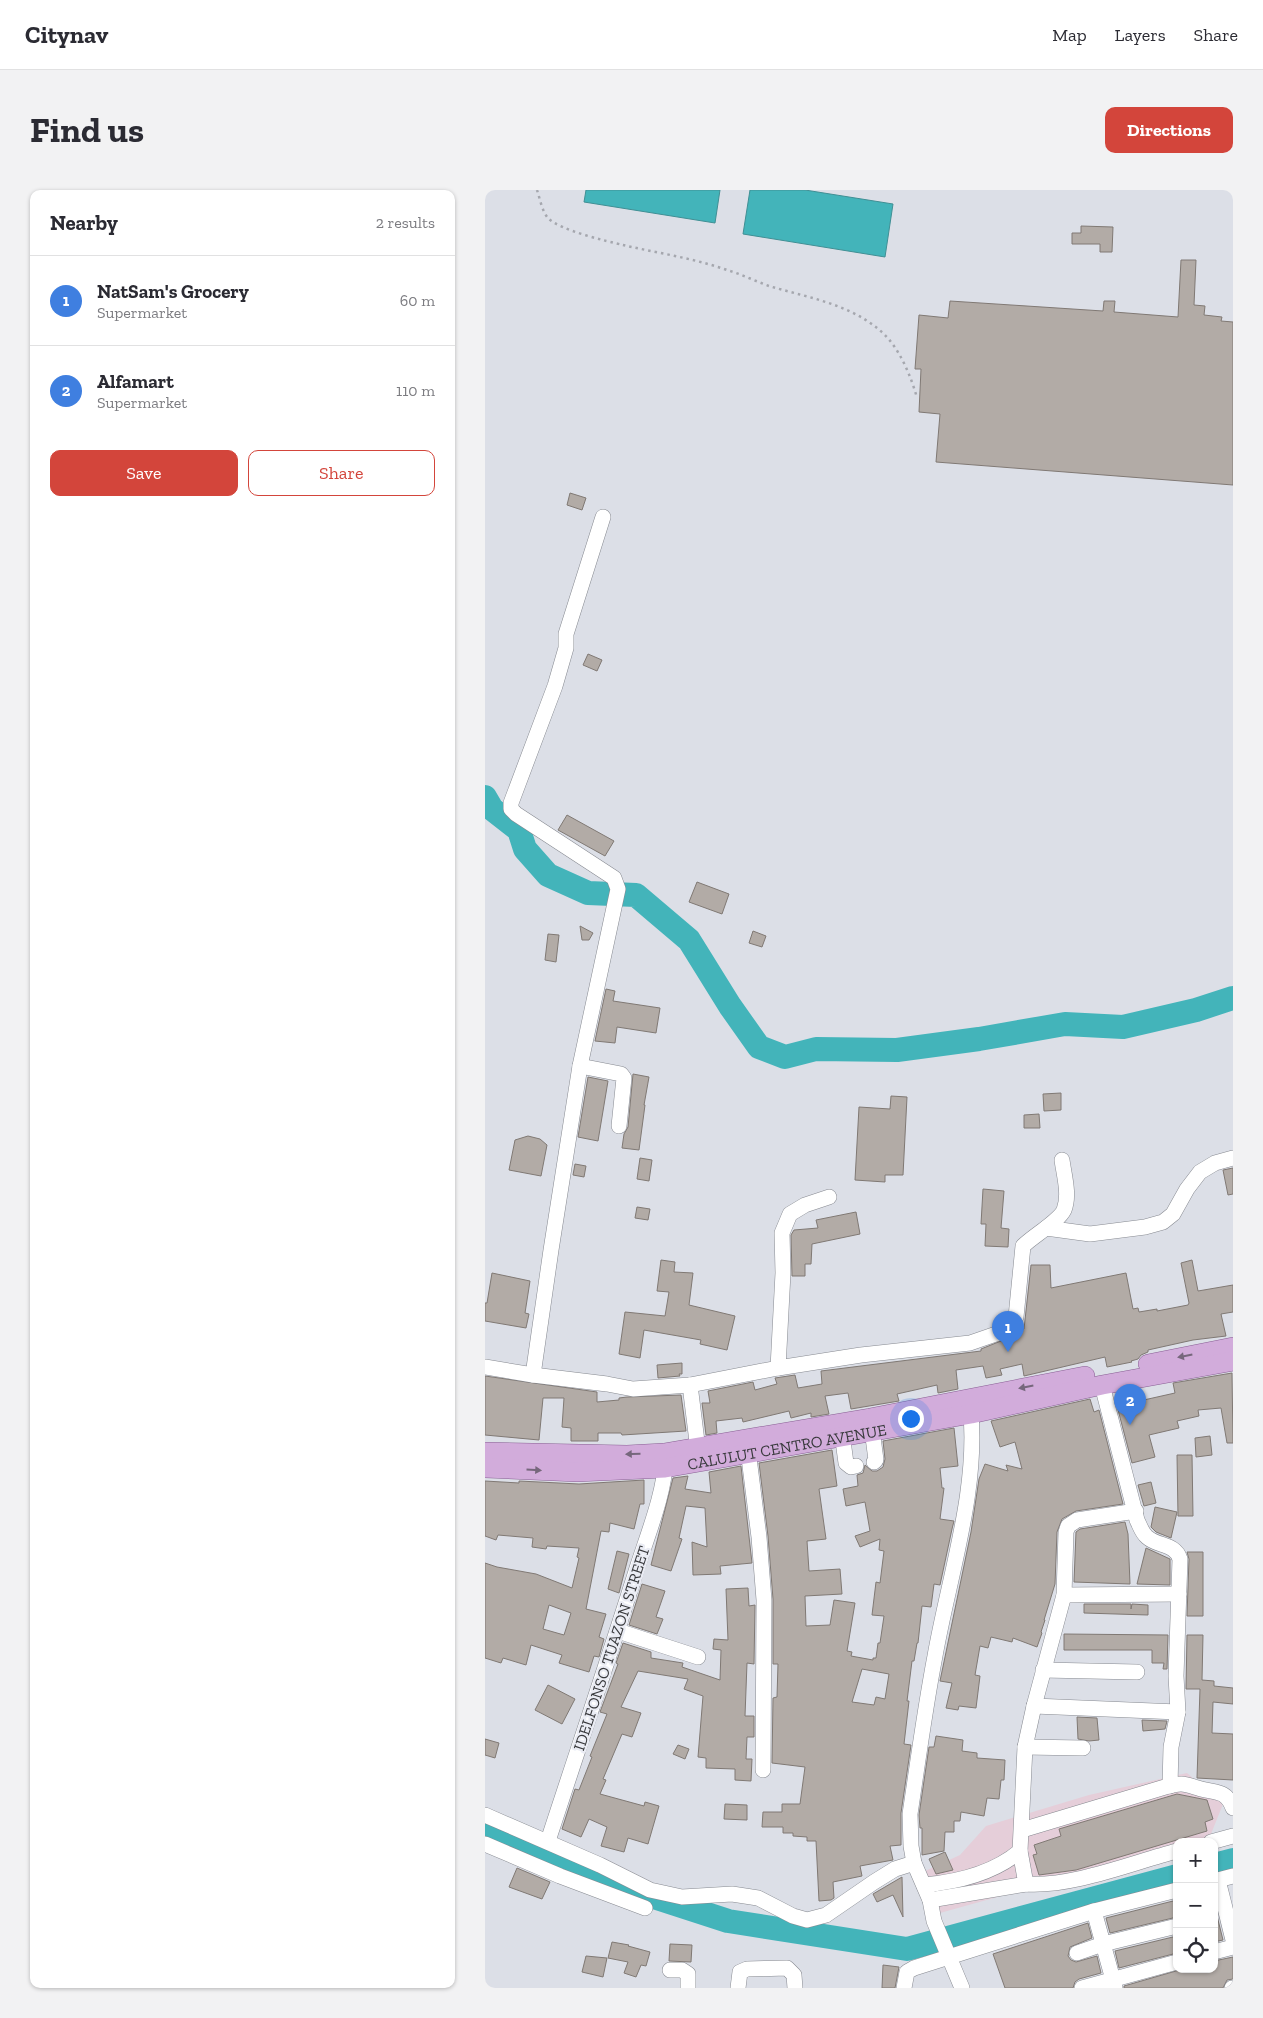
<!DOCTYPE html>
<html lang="en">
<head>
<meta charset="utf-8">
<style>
	body { margin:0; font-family:"Zilla Slab",serif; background:#f2f2f3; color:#2b2b33 }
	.controls { position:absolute; right:15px; bottom:15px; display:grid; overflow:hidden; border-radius:10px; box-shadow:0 1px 4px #0004 }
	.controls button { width:45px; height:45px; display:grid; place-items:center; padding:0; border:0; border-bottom:1px solid #e1e1e2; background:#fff; color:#2b2b33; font:25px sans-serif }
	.you { position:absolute; left:425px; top:1228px; width:18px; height:18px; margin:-12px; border:4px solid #fff; border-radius:50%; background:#1a73e8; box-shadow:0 0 0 8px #1a73e833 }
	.badge { display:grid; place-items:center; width:32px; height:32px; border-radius:50%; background:#d3453b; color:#fff; font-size:16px; font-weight:700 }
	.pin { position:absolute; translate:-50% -41px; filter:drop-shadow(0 1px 2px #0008) }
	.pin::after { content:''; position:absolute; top:26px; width:18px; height:15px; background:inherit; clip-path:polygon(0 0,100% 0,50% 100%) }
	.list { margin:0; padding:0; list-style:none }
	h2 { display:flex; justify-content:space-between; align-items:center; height:65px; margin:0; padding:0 20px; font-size:21px }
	h2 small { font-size:16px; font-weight:400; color:#7c7c81 }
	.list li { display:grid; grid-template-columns:32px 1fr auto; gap:15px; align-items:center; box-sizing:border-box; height:90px; padding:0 20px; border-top:1px solid #e1e1e2 }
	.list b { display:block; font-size:19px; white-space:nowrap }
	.list p { margin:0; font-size:16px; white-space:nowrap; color:#7c7c81 }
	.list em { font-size:16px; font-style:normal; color:#7c7c81 }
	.actions { display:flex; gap:10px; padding:15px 20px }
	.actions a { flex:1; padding:11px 0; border:1px solid #d3453b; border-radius:10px; text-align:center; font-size:18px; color:#d3453b }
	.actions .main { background:#d3453b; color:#fff }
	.icon { flex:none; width:28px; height:28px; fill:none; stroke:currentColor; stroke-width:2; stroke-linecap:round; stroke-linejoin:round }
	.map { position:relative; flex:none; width:748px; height:1798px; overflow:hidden; border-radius:10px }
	header { display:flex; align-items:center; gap:30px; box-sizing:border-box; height:70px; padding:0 25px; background:#fff; border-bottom:1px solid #e1e1e2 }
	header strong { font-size:24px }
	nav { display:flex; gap:28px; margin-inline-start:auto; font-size:18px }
	.intro { display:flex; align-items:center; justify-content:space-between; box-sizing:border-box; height:120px; padding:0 30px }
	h1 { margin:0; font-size:35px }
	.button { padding:12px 22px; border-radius:10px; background:#d3453b; color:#fff; font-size:18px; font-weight:700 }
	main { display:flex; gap:30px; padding:0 30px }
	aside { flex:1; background:#fff; border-radius:10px; box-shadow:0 1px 4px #0004 }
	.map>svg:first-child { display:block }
	.commercial { fill:#e5ced9 }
	.water { fill:#43b4ba; stroke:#408f94 }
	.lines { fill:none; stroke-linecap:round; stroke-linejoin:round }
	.river { stroke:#43b4ba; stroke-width:24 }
	.building { fill:#b2aba6; stroke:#807974; fill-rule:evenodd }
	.minor-casing { stroke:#878a91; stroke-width:16 }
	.major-casing { stroke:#896094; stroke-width:20 }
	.path { stroke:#a5a7ae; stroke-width:2.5; stroke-dasharray:2.5 4; stroke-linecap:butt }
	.minor { stroke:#fff; stroke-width:15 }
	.major { stroke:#d2acdb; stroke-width:19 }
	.oneway { fill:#76677c }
	.labels { text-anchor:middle; stroke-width:4.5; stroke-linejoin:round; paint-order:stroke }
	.street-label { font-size:16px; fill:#38393c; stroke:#eaecf4 }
</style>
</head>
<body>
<header>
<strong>Citynav</strong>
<nav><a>Map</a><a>Layers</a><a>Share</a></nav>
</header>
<div class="intro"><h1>Find us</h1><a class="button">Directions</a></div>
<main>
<aside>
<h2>Nearby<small>2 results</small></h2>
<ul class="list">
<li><span class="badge" style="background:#3f7fe0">1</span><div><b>NatSam's Grocery</b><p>Supermarket</p></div><em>60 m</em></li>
<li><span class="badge" style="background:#3f7fe0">2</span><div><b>Alfamart</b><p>Supermarket</p></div><em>110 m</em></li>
</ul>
<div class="actions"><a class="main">Save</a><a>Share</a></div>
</aside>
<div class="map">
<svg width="748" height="1798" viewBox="0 0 748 1798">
	<rect width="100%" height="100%" fill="#dcdfe7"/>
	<polygon class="commercial" points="702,1583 738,1614 724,1649 713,1652 692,1652 692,1657 455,1723 438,1682 475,1665 501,1636 604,1605"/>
	<g class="water">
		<polygon points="101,0 235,0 230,33 99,12"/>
		<polygon points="265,0 320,0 408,14 400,67 258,44"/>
	</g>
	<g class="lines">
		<g class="river">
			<polyline points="0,607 7,619 34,640 40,659 63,685 103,703 151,705 204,750 245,816 274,857 300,867 331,859 412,860 494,849 580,834 638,837 711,820 748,808"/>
			<polyline points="0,1636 129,1694 243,1731 422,1759 692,1686"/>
			<polyline points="729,1675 748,1670"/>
		</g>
	</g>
	<g class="building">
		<polygon points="596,36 628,37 627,62 615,62 615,54 587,54 587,43 596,43"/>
		<polygon points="696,70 711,70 709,115 720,116 719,125 737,127 736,131 748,132 748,295 451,272 455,224 434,222 436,179 430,179 434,125 463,128 465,111 618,121 619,111 630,111 629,122 693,127"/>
		<polygon points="85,303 101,308 97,320 82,315"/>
		<polygon points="103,464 117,470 112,481 98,475"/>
		<polygon points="82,625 129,651 120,666 73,640"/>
		<polygon points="212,692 244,704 237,724 204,712"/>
		<polygon points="95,736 108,743 104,750 97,750"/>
		<polygon points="268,741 281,746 277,757 264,753"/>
		<polygon points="63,744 74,745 71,772 60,770"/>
		<polygon points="121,799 130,801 128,811 175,818 171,843 132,837 130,853 110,851"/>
		<polygon points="148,884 164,887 159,915 160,915 154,960 137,958 139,944 143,937"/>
		<polygon points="103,887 123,891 113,951 93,947"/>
		<polygon points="576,903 576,920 559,921 558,904"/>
		<polygon points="406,906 422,907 418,985 400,985 400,992 370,990 374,917 405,919"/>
		<polygon points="554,924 555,938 539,938 539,925"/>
		<polygon points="43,946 55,949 62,955 56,986 24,980 30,950"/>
		<polygon points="155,968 167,970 164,991 152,989"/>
		<polygon points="90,974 101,976 99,987 88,985"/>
		<polygon points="748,978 748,1004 743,1005 738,980"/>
		<polygon points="498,999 519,1001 516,1038 524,1039 523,1057 500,1056 501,1034 496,1034"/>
		<polygon points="152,1017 165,1019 163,1030 150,1028"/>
		<polygon points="371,1022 375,1044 327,1054 326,1074 320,1074 320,1086 307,1086 306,1045 309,1040 333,1038 331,1030"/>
		<polygon points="176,1070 190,1072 189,1082 208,1083 204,1115 250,1126 242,1160 215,1154 216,1150 159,1140 155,1168 134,1164 140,1122 180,1126 184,1102 172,1101"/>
		<polygon points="707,1070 713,1101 748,1095 748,1122 736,1124 741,1146 708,1150 663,1160 663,1162 656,1165 653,1169 646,1171 647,1172 622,1177 620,1167 539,1186 537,1174 515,1179 517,1185 501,1188 498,1176 471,1180 473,1199 453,1203 452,1195 412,1204 414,1211 366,1219 363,1203 340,1206 344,1224 326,1227 326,1223 306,1228 304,1221 258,1232 257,1228 231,1231 232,1243 221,1245 217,1213 225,1213 223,1201 268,1192 270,1200 292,1194 290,1188 310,1185 313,1198 337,1194 336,1181 496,1161 496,1159 531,1145 532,1140 539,1139 546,1075 565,1075 566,1098 641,1083 648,1119 653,1118 654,1122 672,1119 672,1121 703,1115 704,1113 696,1073"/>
		<polygon points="7,1083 45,1091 40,1123 44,1124 41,1138 0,1131 0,1113 2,1113"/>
		<polygon points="197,1173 197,1184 194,1184 195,1186 173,1188 172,1175"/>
		<polygon points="747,1183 748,1253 742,1253 736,1218 713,1220 714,1226 692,1231 694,1238 664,1245 670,1267 647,1273 632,1216 690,1203 688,1193"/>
		<polygon points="0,1186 112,1202 112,1212 134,1210 134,1208 142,1207 196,1205 201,1241 137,1245 136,1243 113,1243 113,1251 86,1251 86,1238 77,1237 79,1208 58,1208 54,1250 0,1245"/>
		<polygon points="605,1209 609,1222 614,1220 638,1314 591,1321 577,1329 572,1342 570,1394 559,1430 560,1430 556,1442 557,1443 552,1457 528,1448 527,1452 506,1447 503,1458 495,1456 490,1485 495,1486 491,1518 474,1516 473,1520 461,1518 467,1493 455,1491 486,1342 494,1289 500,1274 523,1281 521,1275 537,1279 530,1252 515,1257 506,1231"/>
		<path d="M469 1238 473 1276 455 1278 457 1298H459L455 1329 469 1331 467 1339 455 1395 449 1394 446 1417 437 1416 433 1453H432L429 1471H427L422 1511H424L419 1554 426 1555 416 1623V1655L405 1656 408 1670 375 1676 377 1686 348 1692 349 1708 346 1710 334 1711 331 1651H322V1647L308 1646V1643H298V1637H277L278 1622H297V1614H315L320 1577 287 1573 288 1508 292 1507 293 1474H288V1409L283 1346 274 1273 347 1260 352 1296 334 1299 341 1349 322 1351 324 1381 355 1379 357 1404 320 1406 321 1436 345 1435 349 1410 370 1413 362 1461 367 1462 366 1466 388 1470V1468H391L393 1453H395L399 1426 387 1425 391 1392 395 1393 399 1361 394 1360 395 1349 375 1357 370 1346 385 1341 380 1312 361 1316 358 1299 373 1296 372 1285 378 1283 380 1275 387 1281H392L398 1277 400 1269 398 1251ZM377 1479 404 1484 400 1509 391 1507 389 1515 367 1512Z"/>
		<polygon points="725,1246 727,1265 711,1267 710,1248"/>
		<polygon points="692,1265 707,1265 708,1326 693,1326"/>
		<polygon points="256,1276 267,1373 235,1376 236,1384 208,1385 207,1352 222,1357 220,1318 201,1316 194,1348 197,1349 186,1381 166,1375 188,1288 203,1286 200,1299 226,1303 224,1282"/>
		<path d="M159 1290V1314H155L149 1339 125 1333 124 1342 116 1341 101 1419 121 1424 114 1447 119 1449 114 1467 109 1466 104 1482 74 1473 77 1465 46 1455 41 1475 18 1468 16 1473 0 1468V1373L12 1377 51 1384 87 1398 94 1368 92 1367 94 1358 62 1356 61 1359 47 1357 48 1348 13 1345 11 1350 0 1346V1291L34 1293V1291L94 1294ZM64 1415 86 1423 79 1445 58 1439Z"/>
		<polygon points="666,1292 671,1313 659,1316 653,1295"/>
		<polygon points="670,1317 692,1322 686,1348 671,1342 666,1337"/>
		<polygon points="640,1332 643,1344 645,1394 589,1392 591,1342 595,1339"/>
		<polygon points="661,1358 685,1369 685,1395 652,1394"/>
		<polygon points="132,1361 144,1364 134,1403 123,1399"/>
		<polygon points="702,1362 718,1362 718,1426 702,1426 704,1369"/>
		<polygon points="157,1394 180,1401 171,1427 178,1429 172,1444 144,1435"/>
		<polygon points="263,1398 264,1416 270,1415 269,1474 262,1473 260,1526 269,1526 269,1547 262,1547 261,1569 267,1569 266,1591 250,1590 250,1579 221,1578 221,1568 213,1567 218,1506 199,1499 203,1489 153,1481 136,1517 156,1523 147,1547 137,1544 118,1589 121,1590 115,1604 159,1616 160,1612 174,1616 163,1654 143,1648 139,1662 116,1656 122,1637 104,1629 96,1647 77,1639 90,1599 94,1600 107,1567 105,1566 122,1524 115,1522 133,1474 131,1473 138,1453 166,1462 166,1468 198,1473 197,1477 235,1490 236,1460 228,1459 229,1449 243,1450 241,1399"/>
		<polygon points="599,1414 646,1414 646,1419 647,1414 663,1415 663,1425 599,1423"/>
		<polygon points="579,1444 683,1445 682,1479 678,1479 679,1473 667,1473 667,1460 579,1460"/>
		<polygon points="702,1445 718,1445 717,1490 729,1491 729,1496 748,1498 748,1514 728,1512 727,1543 748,1544 748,1590 712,1588 715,1499 701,1499"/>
		<polygon points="63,1495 90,1509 77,1534 50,1520"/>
		<polygon points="592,1527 612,1528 614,1550 604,1551 593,1549"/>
		<polygon points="657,1530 682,1531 680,1539 658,1541"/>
		<polygon points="451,1546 478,1550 477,1561 492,1563 492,1568 520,1570 519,1590 516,1590 514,1609 502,1608 499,1626 476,1622 475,1631 469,1631 469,1642 460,1642 459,1661 437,1665 437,1638 435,1638 434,1625 444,1557 449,1557"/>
		<polygon points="0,1549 14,1553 10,1568 0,1565"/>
		<polygon points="193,1555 204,1559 200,1569 188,1564"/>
		<polygon points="692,1604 722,1610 728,1629 720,1632 722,1641 591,1680 554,1685 548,1665 552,1664 549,1655 576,1646 574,1639"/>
		<polygon points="240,1614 262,1615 262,1630 239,1629"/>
		<polygon points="460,1662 468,1680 451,1684 444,1669"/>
		<polygon points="32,1678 65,1692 57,1709 24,1697"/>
		<polygon points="417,1687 418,1727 408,1705 392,1712 388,1704"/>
		<polygon points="692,1710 692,1727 625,1743 621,1728"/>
		<polygon points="729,1714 738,1750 729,1752"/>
		<polygon points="603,1733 607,1748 585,1757 583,1766 586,1770 591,1772 612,1766 616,1783 594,1789 590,1792 588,1798 520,1798 508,1764"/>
		<polygon points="692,1746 692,1763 634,1778 630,1761"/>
		<polygon points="127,1752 144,1755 143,1756 165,1762 161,1776 156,1775 151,1787 139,1783 143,1772 123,1768"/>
		<polygon points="185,1754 207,1755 206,1772 184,1771"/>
		<polygon points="101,1766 122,1768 118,1787 97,1782"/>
		<polygon points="748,1767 748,1789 742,1790 738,1798 639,1798 639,1796 698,1779 729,1779 729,1771"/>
		<polygon points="398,1775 414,1777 410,1798 397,1798"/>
	</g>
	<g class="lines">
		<g class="minor-casing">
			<g id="minor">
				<polyline points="95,876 136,884 139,888 134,936"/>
				<polyline points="561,1038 605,1044 660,1037 678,1032 688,1024 702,999 715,982 730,973 748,968"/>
				<path d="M0 1177 48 1185 122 1194 148 1199 205 1195 293 1178 376 1165 485 1153 511 1144 523 1136 531 1127 538 1056C548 1046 574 1031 579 1020 585 1005 579 985 577 970"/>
				<polyline points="293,1178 298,1083 297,1043 305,1024 320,1015 344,1007"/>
				<polyline points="48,1185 66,1060 95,876 133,699 129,688 31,624 26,619 26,613 70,496 81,458 81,444 118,327"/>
				<polyline points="205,1195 214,1268"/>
				<path d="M617 1195 652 1330C655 1336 657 1343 662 1347 673 1357 690 1353 695 1369L691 1486 693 1522 686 1557 685 1596"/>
				<polyline points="386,1232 391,1270 389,1272"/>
				<polyline points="356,1236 361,1273 366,1277 371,1276"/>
				<polyline points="262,1252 274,1347 279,1410 278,1580"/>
				<polyline points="579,1405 694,1404"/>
				<polyline points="133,1441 213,1467"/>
				<polyline points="558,1480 652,1482"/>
				<polyline points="549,1516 693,1522"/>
				<polyline points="540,1557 598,1558"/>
				<polyline points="0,1625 115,1675 165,1700 197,1707 247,1704 273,1708 308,1726 322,1730 341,1725 389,1692 410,1679 429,1673"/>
				<path d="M537 1640 680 1597C698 1592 699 1594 716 1599 732 1603 741 1600 748 1618"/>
				<path d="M63 1651C93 1559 124 1468 153 1375 162 1347 182 1296 180 1268"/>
				<polyline points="726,1652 748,1646"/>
				<polyline points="0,1654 75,1686 160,1718"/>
				<polyline points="535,1661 541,1694"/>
				<polyline points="733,1690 748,1750"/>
				<polyline points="729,1691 748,1686"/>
				<path d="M439 1695C472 1692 509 1683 535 1661L540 1557 549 1516 579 1405 581 1342 583 1336 592 1330 651 1321"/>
				<path d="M445 1710 541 1694C588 1697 646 1673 692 1661"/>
				<polyline points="609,1721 630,1797"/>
				<polyline points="729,1762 748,1757"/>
				<polyline points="592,1763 618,1754 692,1736"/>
				<polyline points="185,1780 197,1780 203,1784 203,1798"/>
				<polyline points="253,1798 255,1782 262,1779 302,1778 309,1785 310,1798"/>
				<polyline points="419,1798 422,1782 429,1778 609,1721 692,1700"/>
				<path d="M477 1798 449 1731 445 1710 429 1673 426 1656 425 1624C433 1571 440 1518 450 1466 464 1386 495 1296 485 1214"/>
				<polyline points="597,1798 692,1772"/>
				<polyline points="747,1798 748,1798"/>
			</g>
		</g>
		<g class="major-casing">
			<g id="major">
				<polyline points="663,1174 748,1157"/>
				<polyline points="0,1262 142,1265 179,1263 385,1228 600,1186"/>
				<path id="s1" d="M0 1278 92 1282 180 1278 486 1224 617 1195 748 1171"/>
			</g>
		</g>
		<path class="path" d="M52 0C55 9 57 21 63 28 74 40 121 51 138 55 172 63 208 68 242 80 256 84 270 91 284 96 324 108 367 114 399 144 415 160 426 186 432 208"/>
		<use href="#minor" class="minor"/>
		<use href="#major" class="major"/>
	</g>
	<defs><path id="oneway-solid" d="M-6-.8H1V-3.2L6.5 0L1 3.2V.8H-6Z" transform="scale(1.25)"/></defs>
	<g class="oneway">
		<use href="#oneway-solid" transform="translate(700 1166) rotate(169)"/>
		<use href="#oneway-solid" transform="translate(541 1197) rotate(169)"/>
		<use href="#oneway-solid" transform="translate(148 1264) rotate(178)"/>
		<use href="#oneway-solid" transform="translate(49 1280) rotate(3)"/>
	</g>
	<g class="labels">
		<g class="street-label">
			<text dy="6" stroke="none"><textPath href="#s1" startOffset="304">CALULUT CENTRO AVENUE</textPath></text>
			<text transform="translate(126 1458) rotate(-72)" y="6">IDELFONSO TUAZON STREET</text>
		</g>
	</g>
</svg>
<div class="controls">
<button>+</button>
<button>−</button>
<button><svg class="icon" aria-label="locate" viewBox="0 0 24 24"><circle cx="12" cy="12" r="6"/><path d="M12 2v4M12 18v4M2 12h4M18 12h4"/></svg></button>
</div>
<div class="you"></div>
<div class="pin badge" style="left:523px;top:1162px;background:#3f7fe0">1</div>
<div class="pin badge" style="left:645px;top:1235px;background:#3f7fe0">2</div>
</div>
</main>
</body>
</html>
